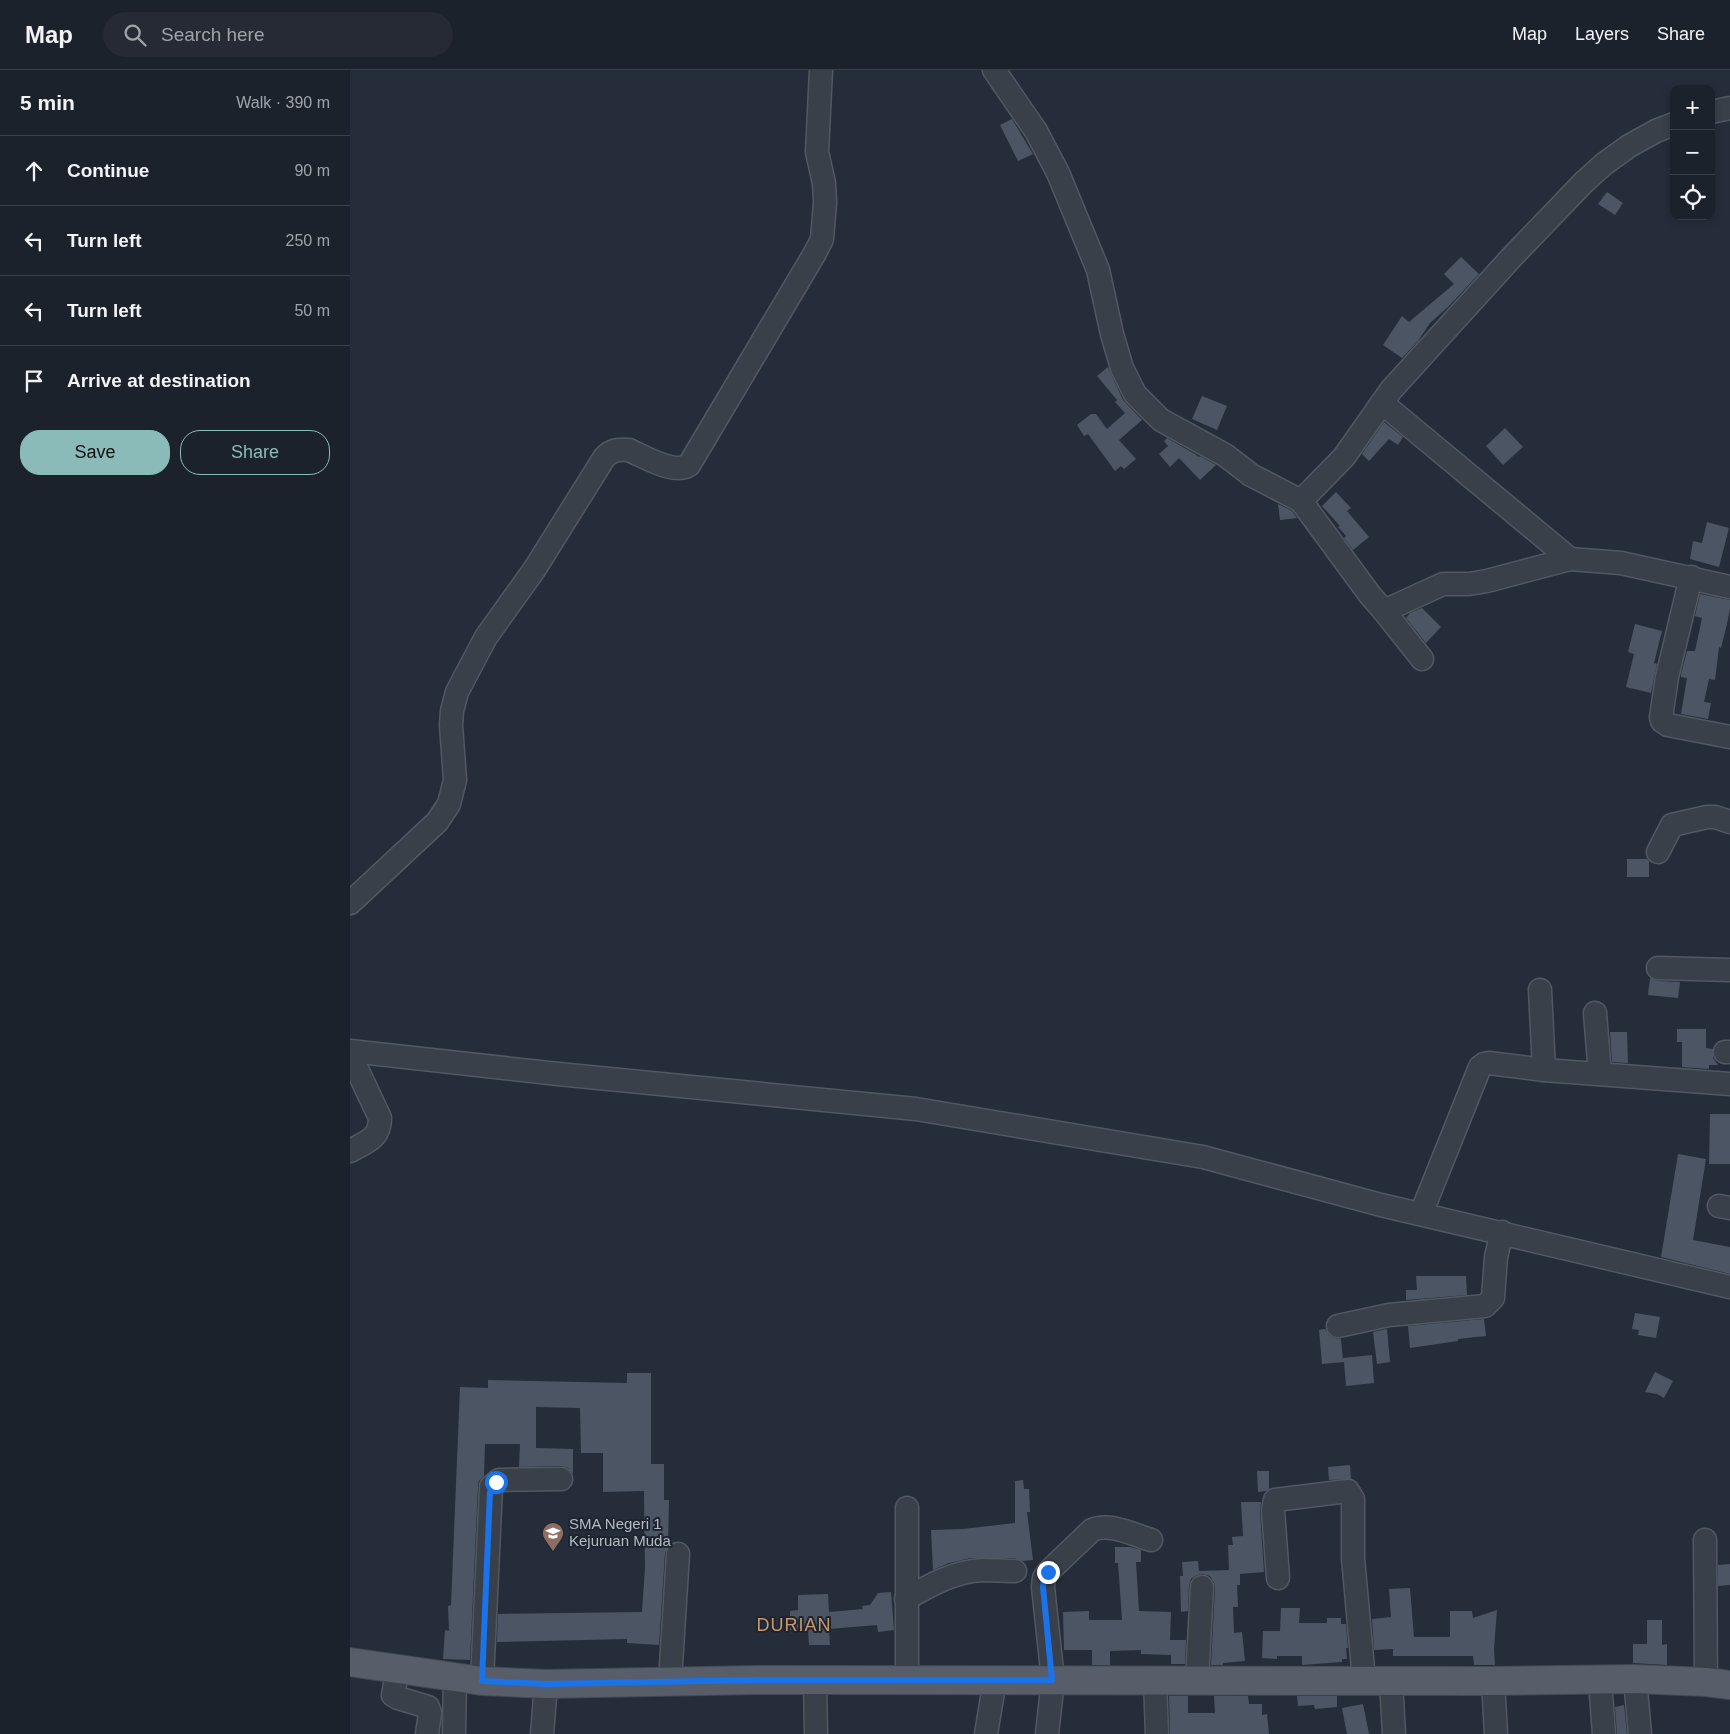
<!DOCTYPE html>
<html lang="en">
<head>
<meta charset="utf-8">
<style>
	body { margin:0; font-family:Arial,sans-serif; background:#252a34; color:#f1f3f6 }
	.controls { position:absolute; right:15px; top:15px; display:grid; overflow:hidden; border-radius:10px; box-shadow:0 2px 8px #0003 }
	.controls button { width:45px; height:45px; display:grid; place-items:center; padding:0; border:0; border-bottom:1px solid #3a3f48; background:#1c222c; color:#f1f3f6; font:25px sans-serif }
	.stop { position:absolute; width:15px; height:15px; margin:-11px; border:4px solid #1a73e8; border-radius:50%; background:#fff }
	.stop.end { background:#1a73e8; border-color:#fff; box-shadow:0 1px 5px #0008 }
	.list { margin:0; padding:0; list-style:none }
	h2 { display:flex; justify-content:space-between; align-items:center; height:65px; margin:0; padding:0 20px; font-size:21px }
	h2 small { font-size:16px; font-weight:400; color:#a0a4a9 }
	.list li { display:grid; grid-template-columns:32px 1fr auto; gap:15px; align-items:center; box-sizing:border-box; height:70px; padding:0 20px; border-top:1px solid #3a3f48 }
	.list b { display:block; font-size:19px; white-space:nowrap }
	.list em { font-size:16px; font-style:normal; color:#a0a4a9 }
	.actions { display:flex; gap:10px; padding:15px 20px }
	.actions a { flex:1; padding:11px 0; border:1px solid #8bbbb9; border-radius:20px; text-align:center; font-size:18px; color:#8bbbb9 }
	.actions .main { background:#8bbbb9; color:#111 }
	.icon { flex:none; width:28px; height:28px; fill:none; stroke:currentColor; stroke-width:2; stroke-linecap:round; stroke-linejoin:round }
	.map { position:relative; flex:none; width:1380px; height:1664px; overflow:hidden }
	header { display:flex; align-items:center; gap:30px; box-sizing:border-box; height:70px; padding:0 25px; background:#1c222c; border-bottom:1px solid #3a3f48 }
	header strong { font-size:24px }
	nav { display:flex; gap:28px; margin-inline-start:auto; font-size:18px }
	.search { width:350px; height:45px; background:#252a34; display:flex; align-items:center; gap:12px; box-sizing:border-box; padding:0 18px; border-radius:28px; color:#a0a4a9; font-size:19px }
	main { display:flex }
	aside { flex:1; background:#1c222c }
	.map>svg:first-child { display:block }
	.building { fill:#4c5563 }
	.lines { fill:none; stroke-linecap:round; stroke-linejoin:round }
	.minor-casing { stroke:#515862; stroke-width:25 }
	.major-casing { stroke:#424953; stroke-width:30 }
	.minor { stroke:#39404a; stroke-width:22 }
	.major { stroke:#575e6a; stroke-width:28 }
	.route { stroke:#1a73e8; stroke-width:6 }
	.labels { text-anchor:middle; stroke-width:4; stroke-linejoin:round; paint-order:stroke }
	.poi-label { font-size:15px; fill:#b5bbc6; stroke:#1e252f; text-anchor:start }
	.quarter-label { font-size:18px; letter-spacing:1px; fill:#c9996d; stroke:#1e252f }
</style>
</head>
<body>
<header>
<strong>Map</strong>
<div class="search"><svg class="icon" aria-label="search" viewBox="0 0 24 24"><circle cx="10" cy="10" r="6"/><path d="M15 15l6 6"/></svg>Search here</div>
<nav><a>Map</a><a>Layers</a><a>Share</a></nav>
</header>
<main>
<aside>
<h2>5 min<small>Walk · 390 m</small></h2>
<ul class="list">
<li><svg class="icon" aria-label="ahead" viewBox="0 0 24 24"><path d="M12 20V5M6 11l6-6 6 6"/></svg><div><b>Continue</b></div><em>90 m</em></li>
<li><svg class="icon" aria-label="left" viewBox="0 0 24 24"><path d="M17 20v-9H6M10 6l-5 5 5 5"/></svg><div><b>Turn left</b></div><em>250 m</em></li>
<li><svg class="icon" aria-label="left" viewBox="0 0 24 24"><path d="M17 20v-9H6M10 6l-5 5 5 5"/></svg><div><b>Turn left</b></div><em>50 m</em></li>
<li><svg class="icon" aria-label="arrive" viewBox="0 0 24 24"><path d="M6 21V4h12l-3 4 3 4H6"/></svg><div><b>Arrive at destination</b></div></li>
</ul>
<div class="actions"><a class="main">Save</a><a>Share</a></div>
</aside>
<div class="map">
<svg width="1380" height="1664" viewBox="0 0 1380 1664">
	<rect width="100%" height="100%" fill="#262d3a"/>
	<g class="building">
		<polygon points="662,49 683,84 668,91 650,55"/>
		<polygon points="1257,122 1273,133 1265,145 1248,134"/>
		<polygon points="1111,187 1129,204 1098,237 1080,253 1068,271 1052,288 1033,275 1052,246 1059,252 1104,214 1094,204"/>
		<polygon points="758,297 773,330 792,350 769,370 786,389 774,399 771,396 765,401 738,364 734,366 727,355 741,344 746,344 757,359 775,343 765,332 767,330 747,306"/>
		<polygon points="852,326 877,336 867,360 842,349"/>
		<polygon points="1034,352 1053,367 1048,375 1039,369 1019,391 1012,384"/>
		<polygon points="1155,358 1173,377 1153,395 1136,376"/>
		<polygon points="817,368 845,384 849,387 850,386 866,395 850,410 829,388 820,397 809,384 818,376 814,371"/>
		<polygon points="986,422 1001,438 997,441 1019,467 1003,480 994,468 996,466 988,457 990,456 972,436"/>
		<polygon points="928,434 942,441 947,448 930,450"/>
		<polygon points="1357,452 1379,458 1369,497 1340,489 1343,471 1352,473"/>
		<polygon points="1350,524 1380,530 1380,539 1377,554 1371,578 1369,577 1365,610 1359,609 1354,632 1361,633 1358,649 1331,644 1337,608 1331,607 1331,604 1337,581 1345,581 1352,548 1345,546"/>
		<polygon points="1072,538 1091,557 1076,573 1056,548 1060,543"/>
		<polygon points="1285,554 1312,561 1304,593 1307,594 1301,623 1276,617 1284,584 1278,582"/>
		<polygon points="1277,789 1297,789 1299,791 1299,807 1277,807"/>
		<polygon points="1300,908 1308,911 1330,912 1328,928 1298,925"/>
		<polygon points="1327,959 1356,959 1356,978 1363,979 1363,988 1368,995 1359,995 1359,999 1332,997 1332,972 1327,972"/>
		<polygon points="1260,962 1277,962 1278,993 1262,992"/>
		<polygon points="1360,1044 1380,1044 1380,1094 1359,1094"/>
		<polygon points="1328,1084 1356,1089 1343,1170 1380,1177 1380,1204 1311,1187"/>
		<polygon points="1066,1206 1116,1206 1117,1225 1056,1230 1056,1220 1067,1220"/>
		<polygon points="1285,1243 1310,1247 1306,1268 1288,1265 1289,1260 1282,1259"/>
		<polygon points="1134,1249 1136,1266 1108,1269 1108,1271 1060,1278 1058,1256"/>
		<polygon points="975,1259 979,1265 984,1268 991,1269 993,1290 993,1288 1022,1285 1024,1313 996,1316 994,1292 972,1294 969,1260"/>
		<polygon points="1037,1259 1040,1292 1027,1294 1023,1262"/>
		<polygon points="1305,1302 1323,1311 1314,1328 1307,1324 1295,1322"/>
		<polygon points="277,1303 301,1303 301,1394 314,1394 314,1430 319,1430 318,1476 315,1483 309,1575 277,1573 277,1569 147,1572 148,1544 292,1542 295,1498 294,1421 253,1422 253,1383 231,1383 230,1338 186,1337 186,1378 223,1379 223,1404 218,1398 211,1396 169,1397 170,1374 135,1374 134,1406 129,1411 128,1416 120,1590 93,1589 95,1560 99,1561 98,1536 101,1535 110,1317 138,1318 138,1310 277,1313"/>
		<polygon points="1000,1395 1001,1409 979,1410 978,1397"/>
		<polygon points="907,1401 919,1401 919,1419 916,1421 908,1422"/>
		<polygon points="673,1410 674,1419 679,1419 680,1442 677,1442 683,1490 673,1491 665,1488 621,1488 599,1493 583,1500 581,1460 613,1459 665,1453 665,1411"/>
		<polygon points="891,1432 911,1432 910,1441 914,1502 890,1504 890,1515 887,1515 888,1537 883,1537 884,1563 892,1562 895,1591 873,1593 873,1595 861,1595 865,1518 864,1512 860,1506 853,1504 847,1505 841,1509 839,1516 838,1541 831,1542 830,1506 833,1506 832,1492 848,1491 849,1501 879,1500 878,1475 883,1475 882,1467 893,1466"/>
		<polygon points="765,1477 780,1477 791,1480 791,1492 786,1492 789,1541 821,1542 820,1570 836,1570 835,1594 821,1594 821,1585 791,1584 791,1580 760,1581 760,1595 742,1595 742,1580 714,1580 713,1542 739,1541 739,1550 772,1550 768,1493 765,1493"/>
		<polygon points="1380,1494 1380,1515 1368,1516 1368,1495"/>
		<polygon points="1060,1518 1064,1567 1100,1567 1100,1541 1122,1541 1123,1548 1147,1540 1144,1579 1145,1595 1124,1595 1123,1586 1043,1586 1043,1579 1024,1580 1022,1549 1041,1547 1039,1519"/>
		<polygon points="541,1522 544,1560 528,1562 527,1555 479,1559 480,1575 459,1575 458,1560 440,1560 440,1541 448,1540 448,1525 478,1524 479,1542 513,1539 512,1536 520,1535 528,1523"/>
		<polygon points="931,1538 950,1538 949,1553 977,1553 977,1548 991,1548 991,1554 996,1554 998,1578 996,1578 997,1589 992,1589 992,1592 952,1595 952,1586 927,1586 927,1589 912,1588 913,1561 930,1561"/>
		<polygon points="1297,1550 1312,1550 1312,1575 1317,1574 1317,1595 1283,1593 1283,1574 1297,1574"/>
		<polygon points="819,1626 838,1626 838,1643 865,1643 864,1626 898,1626 899,1634 912,1634 912,1645 917,1644 919,1664 820,1664"/>
		<polygon points="947,1626 987,1626 987,1637 965,1639 964,1635 948,1636"/>
		<polygon points="1013,1634 1019,1664 997,1664 992,1638"/>
		<polygon points="1274,1635 1277,1664 1267,1664 1265,1637"/>
	</g>
	<g class="lines">
		<g class="minor-casing">
			<g id="minor">
				<polyline points="644,0 686,61 708,103 748,200 762,264 772,298 785,324 811,350 875,385 901,405 951,431 994,387 1041,320 1161,188 1234,112 1254,94 1279,76 1306,61 1324,54"/>
				<polyline points="1361,42 1380,38"/>
				<polyline points="1032,333 1220,489"/>
				<polyline points="951,431 1020,525 1034,541 1093,514 1119,514 1137,511 1220,489 1271,493 1380,517"/>
				<polyline points="1341,507 1317,607 1311,647 1312,651 1318,655 1380,667"/>
				<polyline points="1034,541 1072,589"/>
				<polyline points="1308,782 1322,755 1357,747 1365,747 1380,752"/>
				<path d="M0 833 87 752 99 734 105 710 101 655 102 641 107 622 136 567 184 500 254 388C261 380 268 379 279 380 295 387 324 405 339 395L465 183 472 169 475 133 474 113 467 82 471 0"/>
				<polyline points="1308,898 1380,900"/>
				<polyline points="1190,920 1194,1000"/>
				<polyline points="1245,943 1250,1004"/>
				<polyline points="0,981 208,1004 566,1039 853,1087 1031,1135 1380,1217"/>
				<polyline points="1375,982 1380,982"/>
				<path d="M0 984 30 1048C30 1069 16 1072 0 1081"/>
				<polyline points="1369,1136 1380,1138"/>
				<polyline points="1071,1144 1130,997 1134,994 1139,993 1194,1000 1380,1014"/>
				<polyline points="988,1256 1039,1245 1135,1236 1143,1228 1146,1187 1152,1162"/>
				<polyline points="1355,1470 1356,1612"/>
				<polyline points="928,1508 923,1440 925,1430 998,1421 1003,1429 1003,1488 1014,1610"/>
				<path d="M556 1529C580 1515 605 1501 633 1500 644 1500 655 1501 665 1501"/>
				<polyline points="48,1598 43,1625 48,1628 78,1637 80,1643 77,1664"/>
				<polyline points="1285,1609 1290,1664"/>
				<polyline points="465,1610 466,1664"/>
				<polyline points="557,1610 557,1438"/>
				<polyline points="805,1610 807,1664"/>
				<polyline points="847,1610 852,1517"/>
				<polyline points="132,1611 141,1417 149,1410 211,1409"/>
				<polyline points="320,1611 328,1484"/>
				<polyline points="1041,1611 1044,1664"/>
				<polyline points="1143,1611 1146,1664"/>
				<polyline points="1250,1611 1254,1664"/>
				<polyline points="104,1664 105,1607"/>
				<polyline points="192,1664 196,1614"/>
				<polyline points="636,1664 645,1610"/>
				<path d="M697 1664 703 1610 693 1517 694 1508 698 1502 742 1460C760 1452 784 1465 801 1470"/>
			</g>
		</g>
		<g class="major-casing">
			<polyline id="major" points="0,1592 132,1611 196,1614 407,1610 1143,1611 1285,1609 1356,1612 1380,1615"/>
		</g>
		<use href="#minor" class="minor"/>
		<use href="#major" class="major"/>
	</g>
	<g class="lines">
		<polyline class="route" points="146,1412 143,1414 140,1422 132,1611 196,1614 406,1610 702,1610 693,1517 694,1508 698,1502"/>
	</g>
	<defs>
		<g id="school-pin" transform="scale(1.125)"><path d="M0 17L-7.5 6A9.5 9.5 0 1 1 7.5 6Z" fill="#8d6e63" stroke="#1e252f"/><path d="M0-5L7-2L0 1L-7-2ZM-4 1L0 2.5L4 1V4Q0 6-4 4Z" fill="#fff"/></g>
	</defs>
	<g fill-rule="evenodd">
		<use href="#school-pin" x="203" y="1463"/>
	</g>
	<g class="labels">
		<g class="poi-label">
			<text x="219" y="1459">SMA Negeri 1<tspan x="219" dy="17">Kejuruan Muda</tspan></text>
		</g>
		<g class="quarter-label">
			<text x="444" y="1561">DURIAN</text>
		</g>
	</g>
</svg>
<div class="controls">
<button>+</button>
<button>−</button>
<button><svg class="icon" aria-label="locate" viewBox="0 0 24 24"><circle cx="12" cy="12" r="6"/><path d="M12 2v4M12 18v4M2 12h4M18 12h4"/></svg></button>
</div>
<div class="stop" style="left:146px;top:1412px"></div>
<div class="stop end" style="left:698px;top:1502px"></div>
</div>
</main>
</body>
</html>
